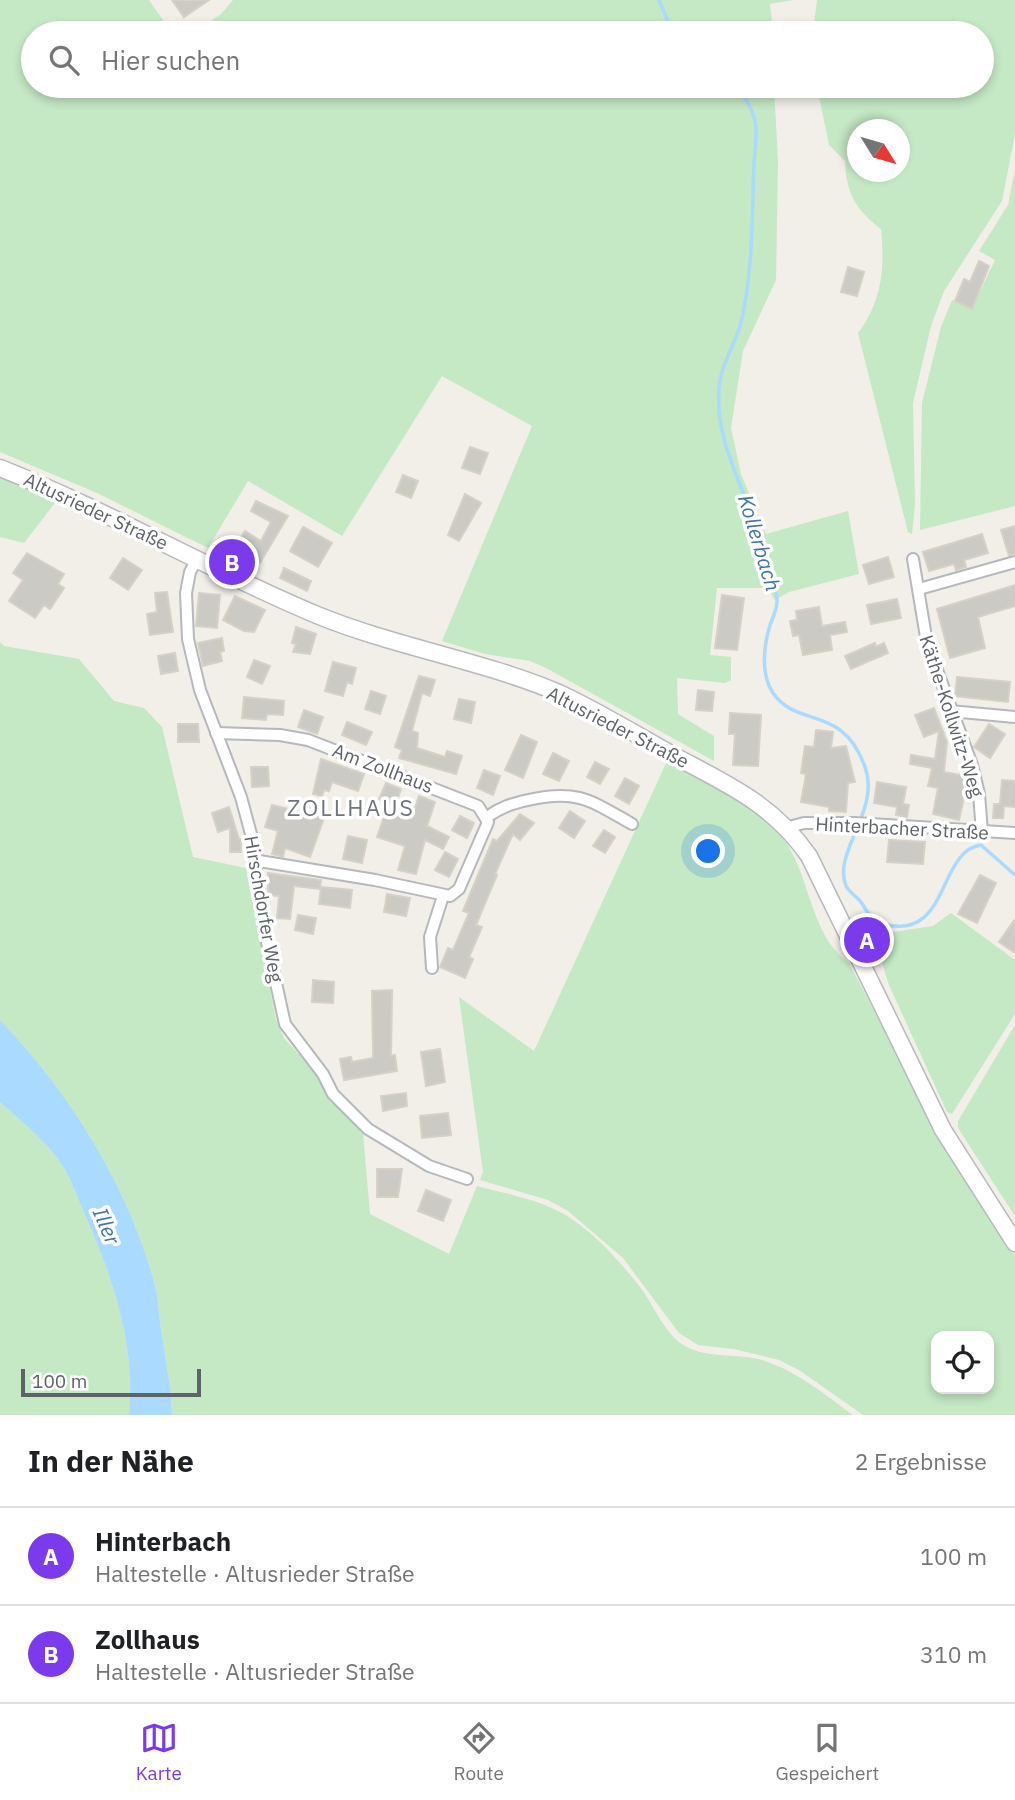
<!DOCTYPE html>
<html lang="de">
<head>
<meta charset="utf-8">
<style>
	body { margin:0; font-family:"IBM Plex Sans",sans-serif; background:#f6f6f6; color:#202124 }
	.controls { position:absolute; right:21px; bottom:21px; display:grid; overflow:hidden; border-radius:14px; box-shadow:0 4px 10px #0003 }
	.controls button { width:63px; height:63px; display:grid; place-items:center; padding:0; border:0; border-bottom:2px solid #e0e0e0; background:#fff; color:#202124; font:35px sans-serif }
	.compass { position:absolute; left:847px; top:119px; width:63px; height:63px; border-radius:50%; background:#fff; box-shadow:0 4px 10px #0003; rotate:127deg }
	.scale { position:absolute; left:21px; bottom:18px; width:180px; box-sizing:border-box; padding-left:7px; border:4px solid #5f6368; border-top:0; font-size:19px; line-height:24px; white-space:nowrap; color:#5f6368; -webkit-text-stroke:5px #fff; paint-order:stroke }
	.you { position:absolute; left:709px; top:852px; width:24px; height:24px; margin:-18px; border:5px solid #fff; border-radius:50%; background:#1a73e8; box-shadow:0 0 0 10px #1a73e833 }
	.badge { display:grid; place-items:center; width:46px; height:46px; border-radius:50%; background:#7c3aed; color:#fff; font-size:23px; font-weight:700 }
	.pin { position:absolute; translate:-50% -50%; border:4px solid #fff; box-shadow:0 2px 7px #0006 }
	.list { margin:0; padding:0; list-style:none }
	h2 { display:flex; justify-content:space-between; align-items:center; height:91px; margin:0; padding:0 28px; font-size:30px }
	h2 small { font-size:23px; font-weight:400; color:#757577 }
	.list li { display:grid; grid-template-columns:46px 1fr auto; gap:21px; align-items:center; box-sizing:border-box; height:98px; padding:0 28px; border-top:2px solid #e0e0e0 }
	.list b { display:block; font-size:26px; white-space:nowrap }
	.list p { margin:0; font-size:23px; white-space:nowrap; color:#757577 }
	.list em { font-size:23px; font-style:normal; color:#757577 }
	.icon { flex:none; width:38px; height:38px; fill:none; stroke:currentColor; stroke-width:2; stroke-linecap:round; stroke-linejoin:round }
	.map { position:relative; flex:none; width:1015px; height:1415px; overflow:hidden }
	.search { position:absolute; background:#fff; box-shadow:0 4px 10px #0003; left:21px; right:21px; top:21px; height:77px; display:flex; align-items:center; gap:18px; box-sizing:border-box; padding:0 24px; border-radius:38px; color:#757577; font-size:26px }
	.sheet { height:287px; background:#fff }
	nav { display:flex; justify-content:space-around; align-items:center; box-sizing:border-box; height:98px; border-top:2px solid #e0e0e0; background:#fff; font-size:19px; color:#757577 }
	nav a { display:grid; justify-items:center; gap:4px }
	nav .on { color:#7c3aed }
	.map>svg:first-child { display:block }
	.green { fill:#c5e8c5; fill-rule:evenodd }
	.water { fill:#aadaff }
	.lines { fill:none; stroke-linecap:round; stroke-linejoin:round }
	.stream { stroke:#aadaff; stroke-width:3.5 }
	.building { fill:#cccac5; stroke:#d6d1c6; stroke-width:2 }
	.street-casing { stroke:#b5b8bc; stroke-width:14 }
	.secondary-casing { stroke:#b6babf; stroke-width:19 }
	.street { stroke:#fff; stroke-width:10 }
	.secondary { stroke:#fff; stroke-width:16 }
	.labels { text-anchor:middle; stroke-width:7; stroke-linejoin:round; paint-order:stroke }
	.street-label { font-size:19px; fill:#5f6368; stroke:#fff }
	.water-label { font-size:21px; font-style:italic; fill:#4174aa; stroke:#fff }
	.quarter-label { font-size:23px; letter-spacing:2px; fill:#70757a; stroke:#fff }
</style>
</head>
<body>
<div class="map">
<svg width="1015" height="1415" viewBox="0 0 1015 1415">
	<rect width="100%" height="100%" fill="#f1efe8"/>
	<g class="green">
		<polygon points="0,0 149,0 172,33 33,33 33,86 774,86 778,162 776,280 743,351 731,428 741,474 766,534 848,511 859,574 789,592 775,600 767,588 717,588 710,655 731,657 731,680 725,683 677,678 678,714 714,736 714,761 546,668 530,661 485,654 442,641 532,426 442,376 342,536 248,481 208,548 97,493 0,452"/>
		<polygon points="233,0 793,0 770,4 773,33 193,33 221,14"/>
		<path d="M817 0H1015V134L1002 201 944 291 931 326 913 403 915 505 912 534 908 532 858 333C882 302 885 268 881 229 856 210 846 193 845 161L829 145 817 86H982V33H813ZM858 130H900V172H858Z"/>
		<polygon points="1015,169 1015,506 920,530 922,403 941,327 952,300 972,308 995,260 979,251 1008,205"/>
		<polygon points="0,475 58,499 24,543 0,537"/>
		<path d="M0 642 4 646 79 659 114 701 144 708 162 727 193 857 246 868 276 1020 284 1038 322 1080 328 1095 363 1133 370 1214 449 1254 477 1186C503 1193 530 1198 554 1209 587 1224 618 1259 640 1287 654 1305 664 1334 685 1346 708 1359 737 1353 762 1360 797 1371 824 1394 853 1415H172C172 1389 166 1367 163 1341 159 1321 159 1298 153 1278 126 1182 68 1091 0 1020Z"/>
		<path d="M667 761C705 782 755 802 782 837 811 874 809 935 849 963L937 1131 970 1189 1015 1255V1415H863L799 1370 779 1360 734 1349 698 1345 679 1333 623 1258 568 1211 548 1200 480 1180 483 1172 459 997 534 1051ZM936 1336H989V1389H936Z"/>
		<polygon points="951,913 1015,960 1015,1014 952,1114 947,1112 889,985 873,935 933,926"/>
		<polygon points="1015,1025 1015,1216 958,1128 958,1121"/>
		<path d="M0 1102C21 1121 49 1143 64 1168 72 1181 77 1198 84 1212 112 1277 136 1344 129 1415H0Z"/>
	</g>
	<path class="water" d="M0 1020C68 1091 126 1182 153 1278 159 1298 159 1321 163 1341 166 1367 172 1389 172 1415H129C136 1344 112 1277 84 1212 77 1198 72 1181 64 1168 49 1143 21 1121 0 1102Z"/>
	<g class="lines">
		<g class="stream">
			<polyline points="659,0 673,33"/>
			<path d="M733 86C742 90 753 111 755 121 758 134 754 151 754 164 752 215 753 277 740 326 734 346 721 365 719 387 715 432 735 470 750 511 761 538 771 570 777 599 778 607 773 617 770 625 764 645 760 674 773 693 798 729 843 704 865 767 881 811 832 852 846 886 849 892 857 897 861 902 867 911 871 921 883 924 950 942 937 851 981 845L1015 875"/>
		</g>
	</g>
	<g class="building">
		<polygon points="172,0 209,0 184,17"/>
		<polygon points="979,261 989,266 972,309 955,301 964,279 970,282"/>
		<polygon points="848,267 864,272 857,296 841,292"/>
		<polygon points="470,447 488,453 480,474 462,468"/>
		<polygon points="403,475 418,481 411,498 396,492"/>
		<polygon points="465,494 481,503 459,541 448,535"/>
		<polygon points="256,501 288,516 260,563 235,548 245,531 261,541 271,522 251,511"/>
		<polygon points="1015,526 1015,554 1009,556 1001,530"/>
		<polygon points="303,527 332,543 318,567 290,551"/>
		<polygon points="982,534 988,553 964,560 966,567 956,570 954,564 929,571 923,552"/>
		<polygon points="27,553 64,574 58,584 64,588 50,609 44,605 35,618 9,601 23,580 13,573"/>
		<polygon points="888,557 894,577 869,584 863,565"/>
		<polygon points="123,558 142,570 128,590 110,578"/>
		<polygon points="284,568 311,581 307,591 280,578"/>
		<polygon points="1015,585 1015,606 978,617 985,648 950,658 937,609"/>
		<polygon points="167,592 173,632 150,635 147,614 157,612 155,593"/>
		<polygon points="199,593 220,595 217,628 196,626"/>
		<polygon points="722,595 744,598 737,650 715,648"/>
		<polygon points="235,596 265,610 254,632 244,631 223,620"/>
		<polygon points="897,599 901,618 871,624 867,605"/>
		<polygon points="819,607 822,626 845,622 847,632 830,635 832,650 803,655 799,635 793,636 790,621 797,620 796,611"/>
		<polygon points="296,627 316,634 310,654 293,652 296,644 292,643"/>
		<polygon points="222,638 224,651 220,652 222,661 203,666 198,643"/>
		<polygon points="875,643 876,647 884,643 888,653 851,669 845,656"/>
		<polygon points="175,653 178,671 161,674 158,656"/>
		<polygon points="254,660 270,666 262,684 247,677"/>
		<polygon points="333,662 356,668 352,684 347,682 343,696 325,691"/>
		<polygon points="419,676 435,680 430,696 422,693 412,731 418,733 417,748 445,757 447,751 462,756 456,774 399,758 402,750 395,747"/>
		<polygon points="957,677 1010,682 1008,702 955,696"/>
		<polygon points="698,690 714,692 712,711 696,710"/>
		<polygon points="371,691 386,696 380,714 365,709"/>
		<polygon points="244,697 284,701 283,715 267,714 266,720 242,718"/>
		<polygon points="459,699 475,702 471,723 454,719"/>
		<polygon points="934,708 947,742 944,772 967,776 968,780 959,820 933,814 938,788 928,786 932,768 910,764 911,755 935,759 939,731 924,737 915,715"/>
		<polygon points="304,710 323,717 317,734 298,727"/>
		<polygon points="730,713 761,715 758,766 733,765 735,734 729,734"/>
		<polygon points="347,722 372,732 366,745 342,735"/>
		<polygon points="178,724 198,724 199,742 178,742"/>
		<polygon points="989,724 1005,734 990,758 974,747"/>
		<polygon points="816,730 833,732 831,748 846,746 855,782 848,783 846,812 829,811 829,807 801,802 806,774 801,773 805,746 814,747"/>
		<polygon points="521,735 537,742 523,778 505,770"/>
		<polygon points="553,753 569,761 559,781 543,774"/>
		<polygon points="321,759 364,774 358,791 332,782 329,791 324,790 322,796 313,794"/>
		<polygon points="595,762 609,769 600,784 587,777"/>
		<polygon points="251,767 268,767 269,786 252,787"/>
		<polygon points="484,770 500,776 493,795 477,788"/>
		<polygon points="625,778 639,786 629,804 615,796"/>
		<polygon points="1002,780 1015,781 1015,807 1004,806 1003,818 993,818 994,804 1000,804"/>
		<polygon points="877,782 906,787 903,804 909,805 907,817 896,815 897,807 874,803"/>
		<polygon points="386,783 401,789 395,806 379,799"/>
		<polygon points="419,796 435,802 427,826 449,837 443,849 425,840 416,874 398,870 405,846 377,837 386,811 411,819"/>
		<polygon points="272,805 324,818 310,857 285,848 283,857 272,854 278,831 265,827"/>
		<polygon points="229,807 239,839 241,839 241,852 230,852 230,828 218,832 212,813"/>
		<polygon points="570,811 585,821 574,838 559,828"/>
		<polygon points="520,814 534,823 520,840 513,834 495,874 497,875 476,925 482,927 469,957 473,959 465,978 440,967 448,948 453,950 469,913 463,911 493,839 497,841"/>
		<polygon points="460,816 474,823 467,838 452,830"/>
		<polygon points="604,830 615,837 605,853 593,846"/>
		<polygon points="348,836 367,840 362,863 343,859"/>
		<polygon points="889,840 925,842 923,864 887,862"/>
		<polygon points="445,852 458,859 449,877 435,870"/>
		<polygon points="268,873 321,880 320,889 294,886 290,919 277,918 279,896 268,895"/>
		<polygon points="980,875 996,883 977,923 958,914"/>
		<polygon points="321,887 352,890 350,908 319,904"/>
		<polygon points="387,894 410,898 406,916 384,912"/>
		<polygon points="298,915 316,918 313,934 295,930"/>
		<polygon points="1015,919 1015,953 999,942"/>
		<polygon points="313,980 334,982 333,1003 312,1002"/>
		<polygon points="392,990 391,1056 395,1055 397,1071 344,1080 340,1059 351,1057 352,1062 373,1058 372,991"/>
		<polygon points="440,1049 445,1082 426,1086 421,1052"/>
		<polygon points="406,1093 407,1106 383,1111 381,1096"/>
		<polygon points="448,1113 451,1135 422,1138 420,1116"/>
		<polygon points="377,1169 402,1169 398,1197 377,1197"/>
		<polygon points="426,1190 451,1200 443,1221 418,1211"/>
	</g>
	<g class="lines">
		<g class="street-casing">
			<g id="street">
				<polyline points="197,559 190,572 186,593 188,639 200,690 241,797 251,834 265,933 285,1024 323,1074 333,1094 368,1129 429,1166 467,1179"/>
				<polyline points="913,559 927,643 972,765 979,794 982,832"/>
				<polyline points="919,589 1015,562"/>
				<polyline points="950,711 1015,717"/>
				<polyline points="216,733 280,735 308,740 478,806 488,822 459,889 450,896 375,880 253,860"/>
				<path d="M487 817C501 807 511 804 528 800 577 789 590 800 632 824"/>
				<polyline points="789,827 804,823 855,823 1015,833"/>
				<polyline points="432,968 430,937 443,896"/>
			</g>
		</g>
		<g class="secondary-casing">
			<path id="secondary" d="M0 468C109 511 209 570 317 615 395 647 481 660 559 693 600 712 640 737 680 759 733 787 774 806 809 856L943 1130 1015 1243"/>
		</g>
		<use href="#street" class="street"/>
		<use href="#secondary" class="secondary"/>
	</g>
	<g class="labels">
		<g class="street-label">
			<text transform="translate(96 511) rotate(25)" y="7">Altusrieder Straße</text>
			<text transform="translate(952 716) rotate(72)" y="7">Käthe-Kollwitz-Weg</text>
			<text transform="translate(618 727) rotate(27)" y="7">Altusrieder Straße</text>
			<text transform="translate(383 768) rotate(21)" y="7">Am Zollhaus</text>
			<text transform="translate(902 828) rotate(3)" y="7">Hinterbacher Straße</text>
			<text transform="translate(264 909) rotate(80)" y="7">Hirschdorfer Weg</text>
		</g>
		<g class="water-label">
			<text transform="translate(759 543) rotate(73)" y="7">Kollerbach</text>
			<text transform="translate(106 1226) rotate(67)" y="7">Iller</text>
		</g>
		<g class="quarter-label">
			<text x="351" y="816">ZOLLHAUS</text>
		</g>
	</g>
</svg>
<div class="controls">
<button><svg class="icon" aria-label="locate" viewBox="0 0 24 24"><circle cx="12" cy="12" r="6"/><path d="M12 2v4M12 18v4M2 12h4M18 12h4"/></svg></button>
</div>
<svg class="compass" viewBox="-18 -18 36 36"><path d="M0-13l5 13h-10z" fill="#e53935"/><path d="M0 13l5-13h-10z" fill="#757577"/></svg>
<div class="scale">100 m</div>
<div class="you"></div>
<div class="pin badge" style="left:867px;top:940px">A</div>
<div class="pin badge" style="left:232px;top:562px">B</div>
<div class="search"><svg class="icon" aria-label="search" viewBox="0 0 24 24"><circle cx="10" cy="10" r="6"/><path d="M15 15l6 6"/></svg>Hier suchen</div>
</div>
<section class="sheet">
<h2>In der Nähe<small>2 Ergebnisse</small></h2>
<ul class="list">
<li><span class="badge">A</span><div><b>Hinterbach</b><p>Haltestelle · Altusrieder Straße</p></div><em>100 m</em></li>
<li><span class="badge">B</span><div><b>Zollhaus</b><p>Haltestelle · Altusrieder Straße</p></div><em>310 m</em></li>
</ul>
</section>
<nav>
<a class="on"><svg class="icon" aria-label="map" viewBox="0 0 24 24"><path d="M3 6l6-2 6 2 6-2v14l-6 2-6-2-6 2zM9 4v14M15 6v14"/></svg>Karte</a>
<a><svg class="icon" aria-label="directions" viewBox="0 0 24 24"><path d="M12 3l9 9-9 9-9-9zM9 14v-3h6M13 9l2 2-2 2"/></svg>Route</a>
<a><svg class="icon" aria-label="saved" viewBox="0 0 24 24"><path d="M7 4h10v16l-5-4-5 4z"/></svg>Gespeichert</a>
</nav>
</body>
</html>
